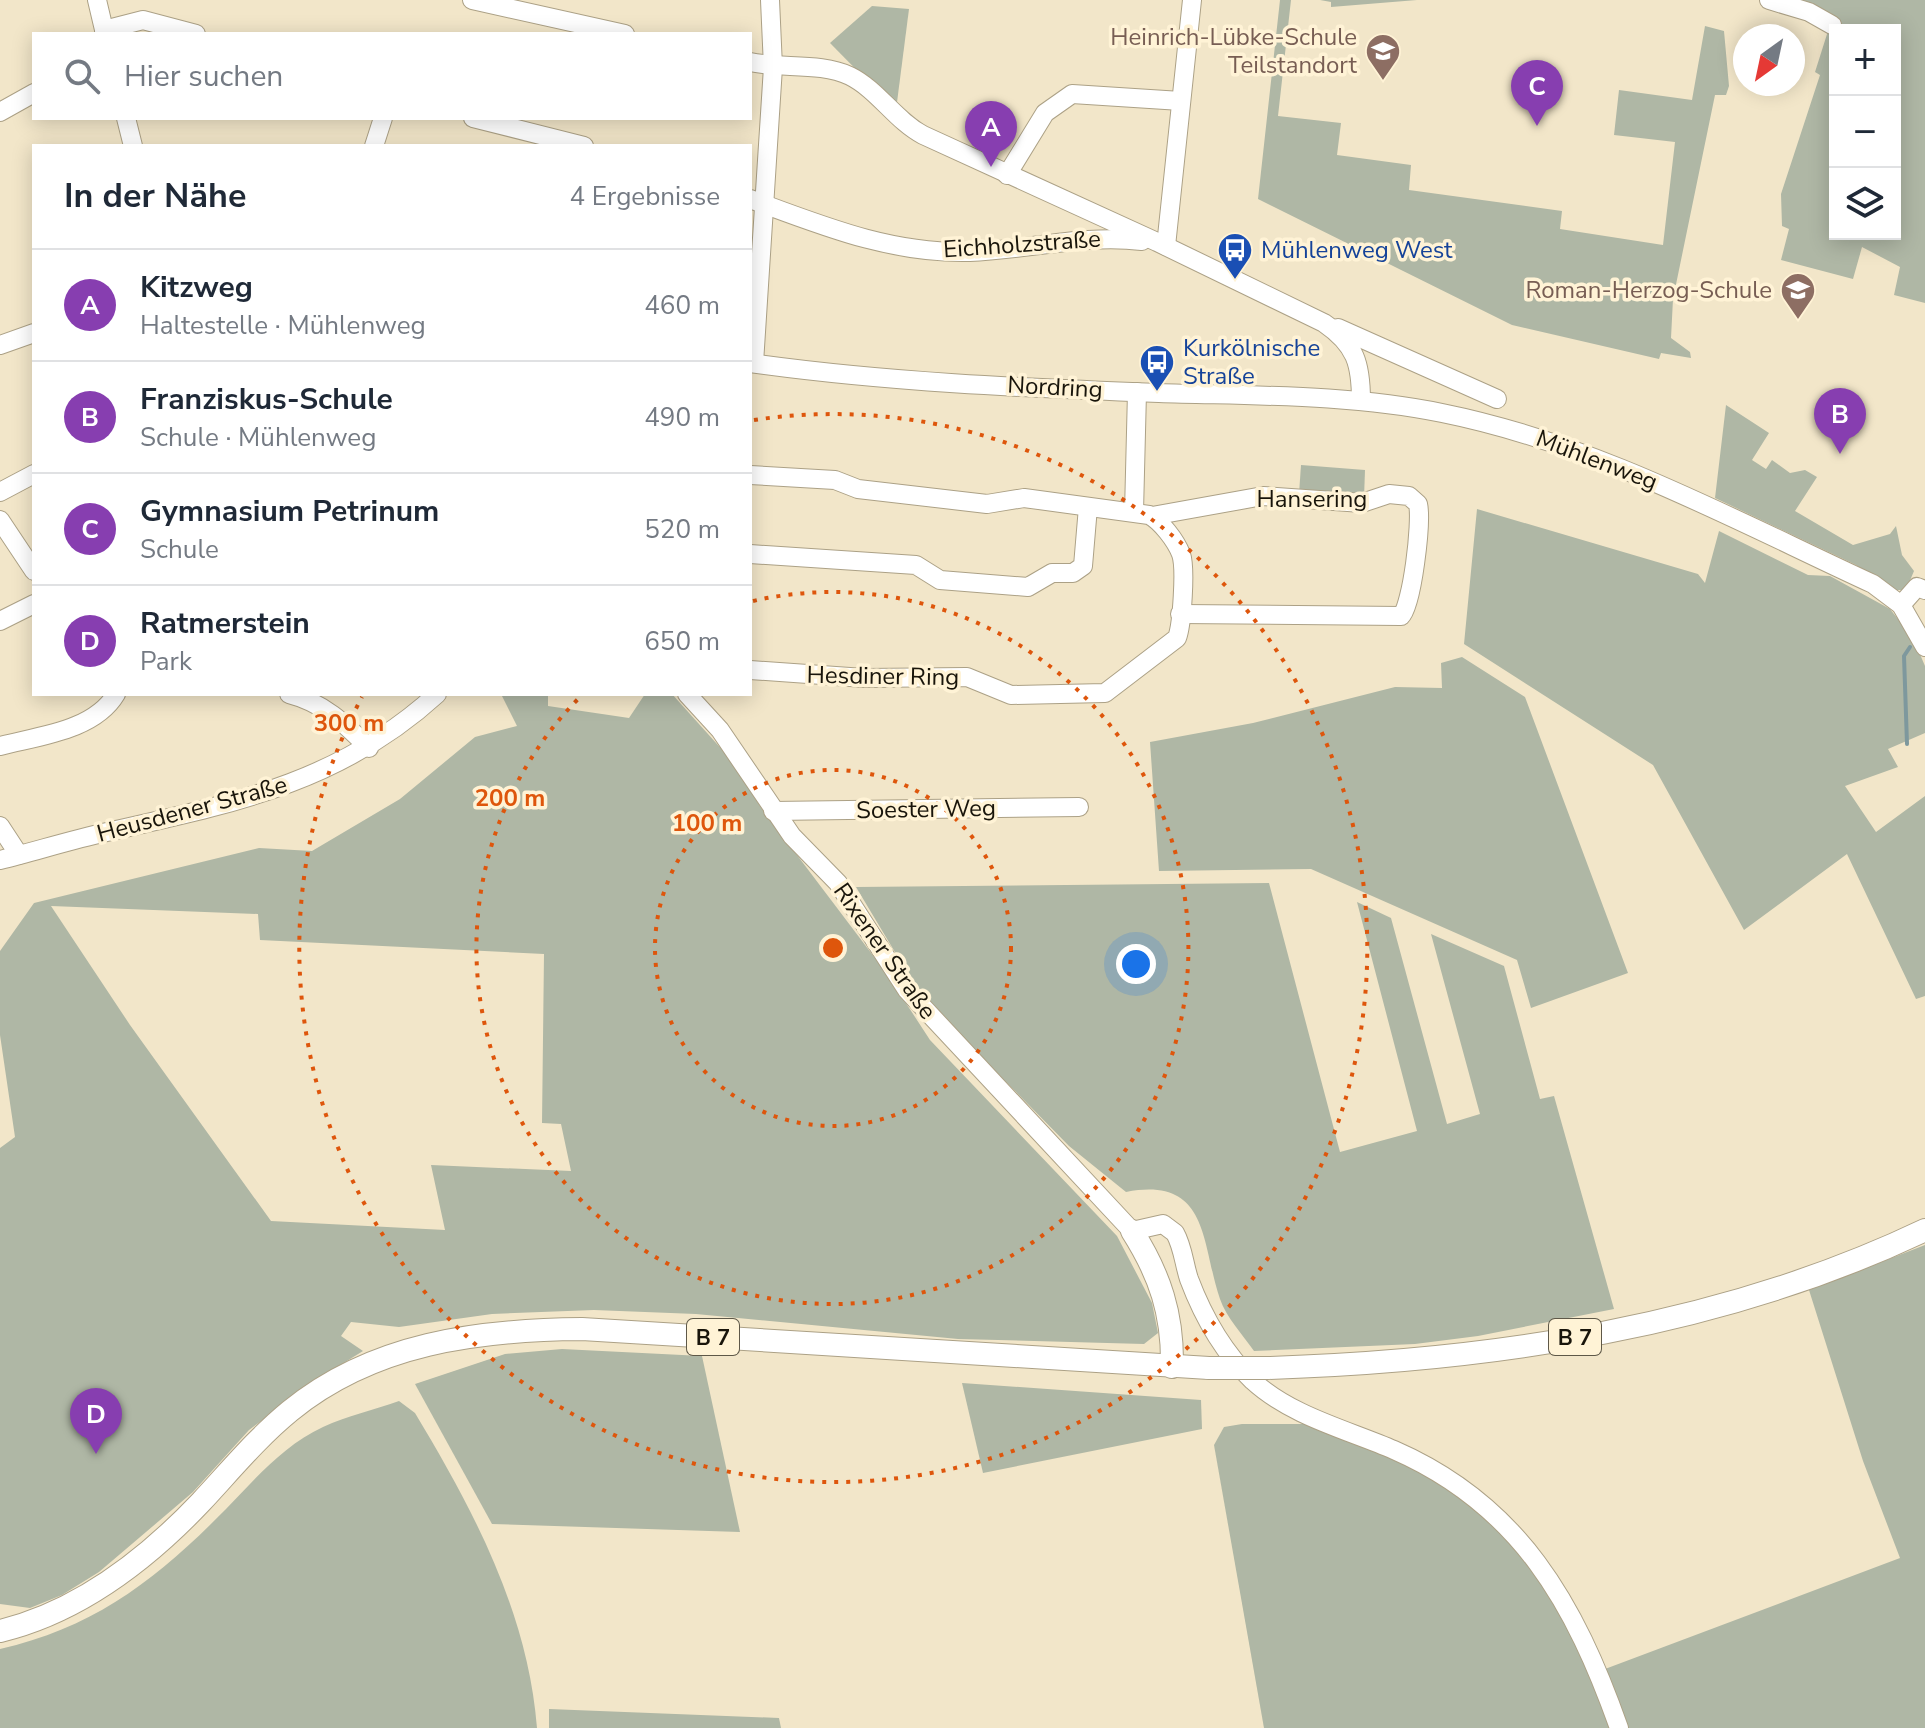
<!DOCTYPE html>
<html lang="de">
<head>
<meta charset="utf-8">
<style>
	body { margin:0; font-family:"Nunito Sans",sans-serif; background:#f2f2f3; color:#1f2937 }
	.controls { position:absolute; right:24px; top:24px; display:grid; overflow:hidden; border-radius:0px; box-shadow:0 4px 20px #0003 }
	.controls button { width:72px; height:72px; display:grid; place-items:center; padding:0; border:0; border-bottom:2px solid #e0e1e3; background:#fff; color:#1f2937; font:40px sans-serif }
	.compass { position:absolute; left:1733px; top:24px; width:72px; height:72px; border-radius:50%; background:#fff; box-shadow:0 4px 20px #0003; rotate:213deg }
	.you { position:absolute; left:1136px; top:964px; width:28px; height:28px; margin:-20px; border:6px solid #fff; border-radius:50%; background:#1a73e8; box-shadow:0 0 0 12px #1a73e833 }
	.badge { display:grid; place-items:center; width:52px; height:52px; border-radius:50%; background:#873eb0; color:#fff; font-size:26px; font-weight:700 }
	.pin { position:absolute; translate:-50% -66px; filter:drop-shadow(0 2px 4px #0008) }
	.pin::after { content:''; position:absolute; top:42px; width:28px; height:24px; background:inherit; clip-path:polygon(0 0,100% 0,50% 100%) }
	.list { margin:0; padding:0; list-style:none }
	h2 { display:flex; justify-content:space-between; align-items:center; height:104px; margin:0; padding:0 32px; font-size:34px }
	h2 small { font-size:26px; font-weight:400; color:#747a83 }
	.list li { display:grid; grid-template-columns:52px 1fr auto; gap:24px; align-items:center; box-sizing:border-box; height:112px; padding:0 32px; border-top:2px solid #e0e1e3 }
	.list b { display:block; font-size:30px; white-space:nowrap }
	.list p { margin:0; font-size:26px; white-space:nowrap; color:#747a83 }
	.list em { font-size:26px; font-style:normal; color:#747a83 }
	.icon { flex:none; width:44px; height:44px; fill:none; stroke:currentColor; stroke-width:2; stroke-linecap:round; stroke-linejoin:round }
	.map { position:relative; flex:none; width:1925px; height:1728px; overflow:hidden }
	.search { position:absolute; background:#fff; box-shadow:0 4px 20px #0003; left:32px; top:32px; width:720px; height:88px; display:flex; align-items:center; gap:20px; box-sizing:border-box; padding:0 28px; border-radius:0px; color:#747a83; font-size:30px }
	.panel { position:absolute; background:#fff; box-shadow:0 4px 20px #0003; left:32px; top:144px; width:720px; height:552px; border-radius:0px }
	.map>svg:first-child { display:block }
	.green { fill:#afb7a5; fill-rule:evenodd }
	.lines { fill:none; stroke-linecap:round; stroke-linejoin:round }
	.stream { stroke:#7e989d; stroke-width:4 }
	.minor-casing { stroke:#aca186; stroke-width:20 }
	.major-casing { stroke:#aca186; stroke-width:24 }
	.minor { stroke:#fff; stroke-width:18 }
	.major { stroke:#fff; stroke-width:22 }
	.major-bridge-casing { stroke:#aca186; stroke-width:24; stroke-linecap:butt }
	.major-bridge { stroke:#fff; stroke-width:22 }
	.ring { fill:none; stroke:#de560c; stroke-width:4; stroke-dasharray:4 8 }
	.labels { text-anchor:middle; stroke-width:7; stroke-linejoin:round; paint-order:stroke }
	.shield { fill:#fff3d6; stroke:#5e5848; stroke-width:2 }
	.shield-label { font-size:22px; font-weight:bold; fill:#19150b }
	.education-label { font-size:24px; fill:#785e54; stroke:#fff3d6; text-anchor:end }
	.street-label { font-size:24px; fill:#19150b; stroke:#fff3d6 }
	.transit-label { font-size:24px; fill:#164399; stroke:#fff3d6; text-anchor:start }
	.centre { fill:#de560c; stroke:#fff3d6; stroke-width:4 }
	.ring-label { font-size:24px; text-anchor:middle; font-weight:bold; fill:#de560c; stroke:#fff3d6; stroke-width:7; stroke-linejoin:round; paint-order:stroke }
</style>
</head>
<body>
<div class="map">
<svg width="1925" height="1728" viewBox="0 0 1925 1728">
	<rect width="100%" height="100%" fill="#f2e6c9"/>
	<g class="green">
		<polygon points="1280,0 1291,0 1278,116 1341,123 1337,155 1411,165 1409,190 1562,211 1560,229 1663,245 1675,142 1614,135 1619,90 1692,100 1705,26 1724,31 1729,86 1726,95 1715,95 1673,299 1671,338 1690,352 1691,358 1661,353 1659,359 1512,325 1258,199"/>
		<polygon points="1320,0 1417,0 1331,7 1331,2"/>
		<path d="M1789 0H1925V303L1894 295 1900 267 1862 247 1853 279 1781 260 1789 229 1782 226 1781 194 1820 75 1815 72 1828 31ZM1835 30H1895V234H1835Z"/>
		<polygon points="872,6 909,9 896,110 830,43"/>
		<polygon points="1726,405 1769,433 1752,460 1766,469 1772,460 1790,473 1805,470 1817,477 1795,511 1853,545 1890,534 1896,526 1902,555 1914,571 1906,590 1894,590 1856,565 1715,498"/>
		<polygon points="1301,465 1365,470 1364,498 1299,494"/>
		<polygon points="1477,509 1698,574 1705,583 1719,531 1808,575 1830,576 1890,609 1913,638 1925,666 1925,733 1888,749 1898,767 1845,786 1876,832 1925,796 1925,996 1916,999 1847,854 1744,930 1653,765 1464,644"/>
		<polygon points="1462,657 1525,697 1628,973 1531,1008 1517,960 1311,869 1159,871 1150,742 1253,723 1395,687 1442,688 1441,663"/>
		<path d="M501 694H548V706L629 718 645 694H672L735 764 760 806 887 974 930 1040 1117 1236 1152 1303 1158 1333 1144 1344 958 1339 696 1314 594 1310 492 1314 399 1327 351 1322 341 1336 363 1351 321 1377 249 1430 193 1492 99 1572 62 1595 30 1608 0 1604V1148L15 1137 0 1035V951L34 903 259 848 312 851 400 799 475 737 517 726ZM51 906 258 914 260 940 544 954 542 1123 561 1124 571 1171 431 1165 445 1230 271 1221 130 1025Z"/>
		<path d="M1269 883 1340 1152 1417 1131 1357 902 1391 918 1447 1124 1480 1114 1431 934 1504 966 1540 1099 1554 1096 1614 1309 1478 1336 1415 1344 1254 1351C1243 1335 1226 1317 1220 1299 1201 1244 1210 1176 1126 1192L1069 1146 920 994 856 887Z"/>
		<polygon points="1925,1245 1925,1728 1628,1728 1605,1669 1900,1558 1863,1461 1809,1290"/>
		<polygon points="562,1349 702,1356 740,1532 492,1524 415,1384 505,1354"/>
		<polygon points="962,1383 1201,1400 1202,1429 983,1473"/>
		<path d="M399 1401 415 1413C474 1511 528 1613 537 1728H0V1649C96 1627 157 1579 226 1509 255 1479 284 1445 323 1427 347 1416 374 1410 399 1401Z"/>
		<polygon points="1242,1424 1318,1424 1465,1492 1554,1592 1616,1728 1264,1728 1214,1445 1224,1427"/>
		<polygon points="549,1709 779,1718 781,1728 549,1728"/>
	</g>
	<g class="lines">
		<polyline class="stream" points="1907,744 1904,656 1910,647"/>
		<g class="minor-casing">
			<g id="minor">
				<polyline points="97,0 105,34"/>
				<polyline points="472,0 625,34"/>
				<polyline points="1769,0 1809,12 1832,25"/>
				<polyline points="104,30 143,20 196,34"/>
				<path d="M750 62C781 69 821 62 850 76 878 90 895 120 923 135L1157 242 1324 323C1356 345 1361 364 1361 401"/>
				<polyline points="0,112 34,93"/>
				<polyline points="126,118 133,146"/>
				<polyline points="473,118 584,146"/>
				<polyline points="374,146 383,118"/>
				<polyline points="1007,175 1045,113 1072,94 1181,101"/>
				<path d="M750 199C823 226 891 254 970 252 1028 250 1083 234 1142 241"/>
				<polyline points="1166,246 1192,0"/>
				<polyline points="1338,328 1497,399"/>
				<polyline points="0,345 34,333"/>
				<path d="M750 363C885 382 1023 388 1159 393 1254 396 1349 394 1442 413 1596 444 1732 519 1873 584L1901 605 1925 647"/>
				<polyline points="754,363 773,67 770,0"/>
				<path d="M750 475 835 480 858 489 987 504 1024 498 1149 515C1161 521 1176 541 1181 554 1186 568 1182 625 1177 638L1105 693 1011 695 967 677 864 678 750 670"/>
				<polyline points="0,492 34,474"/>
				<polyline points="1134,512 1137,392"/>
				<path d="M1152 516 1263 496 1362 503 1389 494 1409 496 1418 504C1422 522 1412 606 1401 616L1180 614"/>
				<polyline points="0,520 34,571"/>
				<polyline points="750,554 916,565 940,580 1028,587 1052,573 1073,573 1083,566 1088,507"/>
				<polyline points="1901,605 1917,587 1925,590"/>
				<polyline points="0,621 34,604"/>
				<path d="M289 694C324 703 344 723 369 748"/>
				<path d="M687 694 720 730 792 836 838 883 907 990 1132 1231 1163 1224 1175 1233C1183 1247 1184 1264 1189 1279 1204 1319 1223 1352 1253 1381 1291 1416 1348 1430 1394 1450 1520 1505 1575 1604 1619 1728"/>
				<path d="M0 746C38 736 94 731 116 694"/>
				<polyline points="773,811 1079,807"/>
				<polyline points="0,826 19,855"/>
				<path d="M0 860C36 851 71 840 107 832 231 804 340 783 437 694"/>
			</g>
		</g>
		<g class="major-casing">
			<g id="major">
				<path d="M1132 1231C1160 1275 1173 1314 1172 1367"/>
				<path d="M1267 1368C1490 1361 1722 1327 1925 1230"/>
				<path d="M0 1631C79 1612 146 1560 201 1502 230 1471 257 1438 290 1411 373 1343 478 1330 582 1329L1209 1368"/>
			</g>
		</g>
		<use href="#minor" class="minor"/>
		<use href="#major" class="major"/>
		<g class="major-bridge-casing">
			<polyline id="major-bridge" points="1209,1368 1267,1368"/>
		</g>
		<use href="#major-bridge" class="major-bridge"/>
	</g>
	<g class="ring">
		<circle cx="833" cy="948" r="178"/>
		<path d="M753 601A356 356 0 1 1 583 694"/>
		<path d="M754 420A534 534 0 1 1 362 697"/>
	</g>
	<defs>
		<g id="school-pin" transform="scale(1.8)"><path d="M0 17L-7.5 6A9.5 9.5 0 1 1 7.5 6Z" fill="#8d6e63" stroke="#fff3d6"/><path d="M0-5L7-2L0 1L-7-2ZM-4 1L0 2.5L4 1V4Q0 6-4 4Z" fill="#fff"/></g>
		<g id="bus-pin" transform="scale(1.8)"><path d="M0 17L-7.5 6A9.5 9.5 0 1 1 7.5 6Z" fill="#1a4fb4" stroke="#fff3d6"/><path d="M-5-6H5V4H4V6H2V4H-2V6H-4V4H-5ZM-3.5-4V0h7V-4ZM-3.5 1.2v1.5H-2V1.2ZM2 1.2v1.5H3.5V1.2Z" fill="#fff"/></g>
	</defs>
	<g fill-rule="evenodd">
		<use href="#school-pin" x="1383" y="51"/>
		<use href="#bus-pin" x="1235" y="250"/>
		<use href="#school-pin" x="1798" y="290"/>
		<use href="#bus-pin" x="1157" y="362"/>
	</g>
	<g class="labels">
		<g class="shield">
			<rect x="687" y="1319" width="52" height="36" rx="6"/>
			<rect x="1549" y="1319" width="52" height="36" rx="6"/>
		</g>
		<g class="shield-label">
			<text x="713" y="1345">B 7</text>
			<text x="1575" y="1345">B 7</text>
		</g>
		<g class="education-label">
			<text x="1357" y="45">Heinrich-Lübke-Schule<tspan x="1357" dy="28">Teilstandort</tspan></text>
			<text x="1772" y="298">Roman-Herzog-Schule</text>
		</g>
		<g class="street-label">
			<text transform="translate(1022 244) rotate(-4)" y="8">Eichholzstraße</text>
			<text transform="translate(1055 387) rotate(3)" y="8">Nordring</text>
			<text transform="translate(1597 460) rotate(21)" y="8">Mühlenweg</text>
			<text x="1312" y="507">Hansering</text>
			<text transform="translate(883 676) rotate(1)" y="8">Hesdiner Ring</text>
			<text transform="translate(192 809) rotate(-15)" y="8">Heusdener Straße</text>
			<text transform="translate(926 809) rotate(-1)" y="8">Soester Weg</text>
			<text transform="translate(885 951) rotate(55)" y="8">Rixener Straße</text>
		</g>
		<g class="transit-label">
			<text x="1261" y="258">Mühlenweg West</text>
			<text x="1183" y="356">Kurkölnische<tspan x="1183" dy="28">Straße</tspan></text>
		</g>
	</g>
	<circle cx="833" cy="948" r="12" class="centre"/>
	<g class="ring-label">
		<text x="349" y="731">300 m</text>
		<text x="510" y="806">200 m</text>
		<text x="707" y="831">100 m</text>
	</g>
</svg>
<div class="controls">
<button>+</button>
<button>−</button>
<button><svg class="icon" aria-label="layers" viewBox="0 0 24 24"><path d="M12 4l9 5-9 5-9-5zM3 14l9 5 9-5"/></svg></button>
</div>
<svg class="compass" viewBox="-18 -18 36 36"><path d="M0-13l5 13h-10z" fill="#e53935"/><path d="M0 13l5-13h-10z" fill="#747a83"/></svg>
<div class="you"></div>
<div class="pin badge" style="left:991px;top:167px">A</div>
<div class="pin badge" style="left:1840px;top:454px">B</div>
<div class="pin badge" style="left:1537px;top:126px">C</div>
<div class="pin badge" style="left:96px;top:1454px">D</div>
<div class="search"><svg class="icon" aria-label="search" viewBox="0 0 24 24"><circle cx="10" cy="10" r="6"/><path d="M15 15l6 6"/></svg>Hier suchen</div>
<section class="panel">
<h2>In der Nähe<small>4 Ergebnisse</small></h2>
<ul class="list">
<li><span class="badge">A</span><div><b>Kitzweg</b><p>Haltestelle · Mühlenweg</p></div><em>460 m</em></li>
<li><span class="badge">B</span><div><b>Franziskus-Schule</b><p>Schule · Mühlenweg</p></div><em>490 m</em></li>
<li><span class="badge">C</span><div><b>Gymnasium Petrinum</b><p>Schule</p></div><em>520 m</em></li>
<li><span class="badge">D</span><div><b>Ratmerstein</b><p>Park</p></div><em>650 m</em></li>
</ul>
</section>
</div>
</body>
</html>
